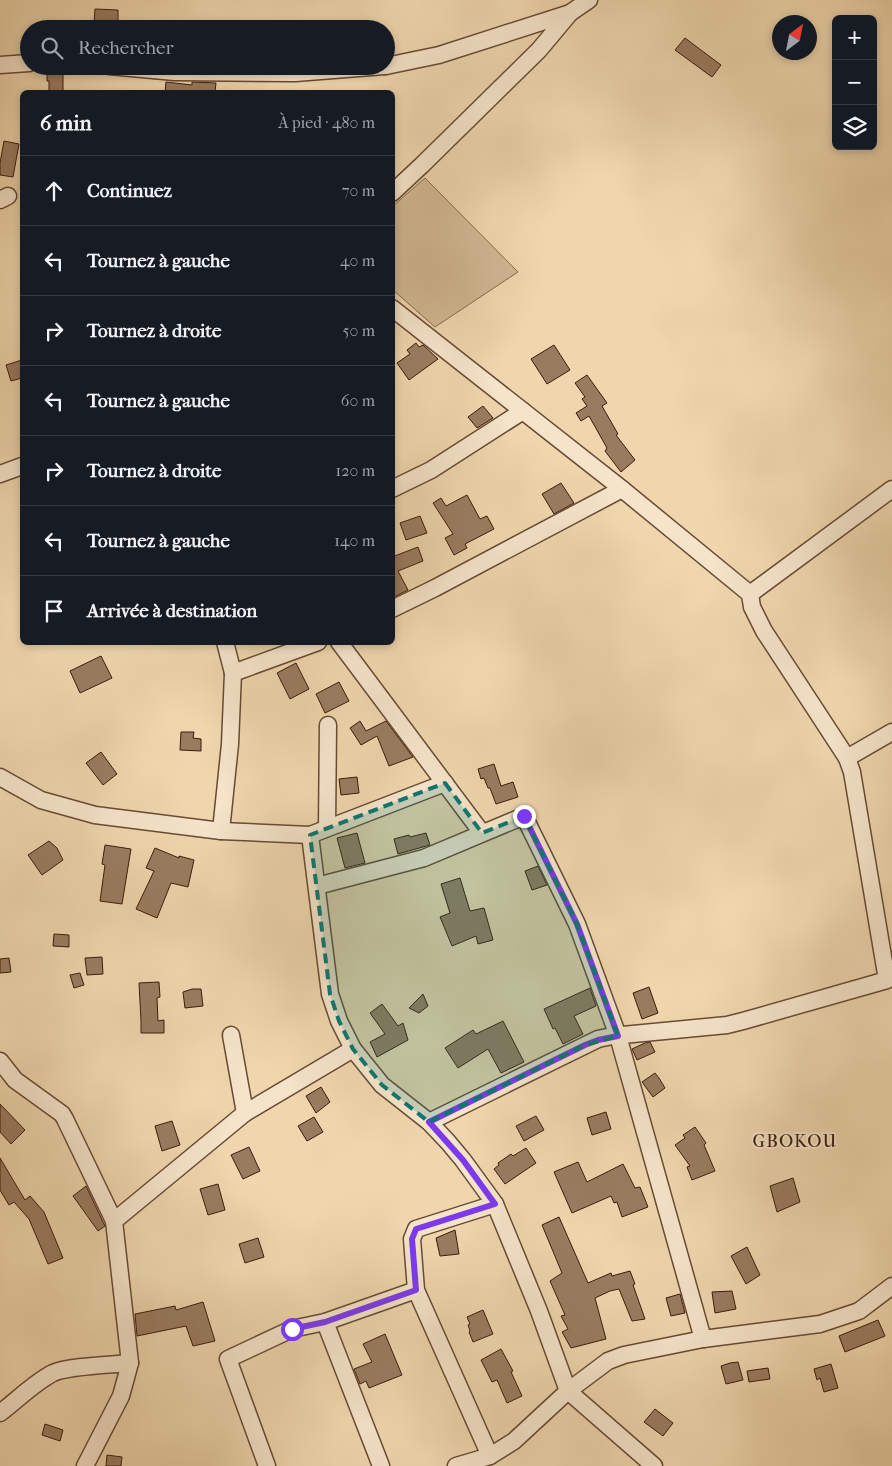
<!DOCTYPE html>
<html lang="fr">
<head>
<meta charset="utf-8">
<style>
	body { margin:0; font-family:"IM FELL French Canon",serif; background:#20242c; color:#f1f3f6 }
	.controls { position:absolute; right:15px; top:15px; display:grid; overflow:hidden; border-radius:8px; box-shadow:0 2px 8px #0003 }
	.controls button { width:45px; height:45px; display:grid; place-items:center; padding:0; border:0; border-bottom:1px solid #363941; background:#171b24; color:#f1f3f6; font:25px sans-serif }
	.compass { position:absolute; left:772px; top:15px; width:45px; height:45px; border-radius:50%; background:#171b24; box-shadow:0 2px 8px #0003; rotate:32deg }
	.stop { position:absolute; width:15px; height:15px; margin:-11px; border:4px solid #7c3aed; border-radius:50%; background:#fff }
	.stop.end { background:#7c3aed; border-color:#fff; box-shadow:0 1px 5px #0008 }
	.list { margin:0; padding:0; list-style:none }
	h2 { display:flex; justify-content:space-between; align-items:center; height:65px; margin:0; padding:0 20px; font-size:21px }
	h2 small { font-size:16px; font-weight:400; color:#9ea1a6 }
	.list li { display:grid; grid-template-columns:32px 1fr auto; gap:15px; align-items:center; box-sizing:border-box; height:70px; padding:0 20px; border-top:1px solid #363941 }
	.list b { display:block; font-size:19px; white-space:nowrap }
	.list em { font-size:16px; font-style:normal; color:#9ea1a6 }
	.icon { flex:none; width:28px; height:28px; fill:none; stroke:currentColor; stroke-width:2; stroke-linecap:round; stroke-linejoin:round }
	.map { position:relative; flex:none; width:892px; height:1466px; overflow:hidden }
	.search { position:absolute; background:#171b24; box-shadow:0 2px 8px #0003; left:20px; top:20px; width:375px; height:55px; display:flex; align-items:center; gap:12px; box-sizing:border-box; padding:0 18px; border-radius:28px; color:#9ea1a6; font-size:19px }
	.panel { position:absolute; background:#171b24; box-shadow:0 2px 8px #0003; left:20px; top:90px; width:375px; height:555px; border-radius:8px }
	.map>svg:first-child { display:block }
	.green { fill:#d0b692; stroke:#86684f }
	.building { fill:#997c60; stroke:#3b1b0c }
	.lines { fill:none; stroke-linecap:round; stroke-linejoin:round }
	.minor-casing { stroke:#684a34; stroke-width:19 }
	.minor { stroke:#f5e4ca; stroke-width:16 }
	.route { stroke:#7c3aed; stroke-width:6 }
	.marked { fill:#0f766e; fill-opacity:0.2; stroke:#0f766e; stroke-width:4; stroke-dasharray:10 6; stroke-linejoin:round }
	.labels { text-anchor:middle; stroke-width:4; stroke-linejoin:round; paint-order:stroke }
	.quarter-label { font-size:18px; letter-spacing:1px; fill:#3b1b0c; stroke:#f5e4ca }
</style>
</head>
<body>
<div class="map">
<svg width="892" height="1466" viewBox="0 0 892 1466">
	<rect width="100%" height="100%" fill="#efd6ad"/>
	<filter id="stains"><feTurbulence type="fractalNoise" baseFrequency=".004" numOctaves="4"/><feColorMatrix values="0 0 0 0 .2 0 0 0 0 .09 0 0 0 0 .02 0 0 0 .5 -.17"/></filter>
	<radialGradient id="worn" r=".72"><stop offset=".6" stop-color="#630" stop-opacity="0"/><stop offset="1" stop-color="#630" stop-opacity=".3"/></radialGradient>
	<polygon class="green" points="425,178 518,272 435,327 393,290 393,206"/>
	<g class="building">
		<polygon points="95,9 118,10 118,24 94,23"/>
		<polygon points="685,38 721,65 712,77 675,50"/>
		<polygon points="47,71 63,72 63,92 49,92 49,81 47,81"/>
		<polygon points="166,82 192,85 192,82 216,83 215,92 165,92"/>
		<polygon points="4,141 19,144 13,177 0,175 0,163"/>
		<polygon points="416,343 419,347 423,345 438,359 409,380 397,363 410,354 407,350"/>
		<polygon points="554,345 570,370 547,384 531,359"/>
		<polygon points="22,360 22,378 11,381 6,365"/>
		<polygon points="587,375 607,403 602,406 618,434 616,435 635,460 621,472 605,451 607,448 589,416 581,421 576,413 587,406 582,399 585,397 575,383"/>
		<polygon points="483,406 493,418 477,428 468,417"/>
		<polygon points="561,483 574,503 554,514 542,494"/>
		<polygon points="467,495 480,519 487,516 494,529 465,544 467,548 454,555 445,538 453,534 433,503 441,498 446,506"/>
		<polygon points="420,516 427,533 406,540 400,523"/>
		<polygon points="418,547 423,561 398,571 408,590 392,598 392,557"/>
		<polygon points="101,656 112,678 80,693 70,671"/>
		<polygon points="296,663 309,689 290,699 277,673"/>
		<polygon points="339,682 349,701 325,713 316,694"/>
		<polygon points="360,721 366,731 386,721 413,757 389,766 377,736 361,745 350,728"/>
		<polygon points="181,732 194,732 193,738 201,739 201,751 180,750"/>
		<polygon points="101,752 117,774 103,785 86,763"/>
		<polygon points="494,764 501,786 513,782 518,797 496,804 490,788 488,788 484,778 481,779 478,769"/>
		<polygon points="357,777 359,793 341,795 339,779"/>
		<polygon points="357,833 365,863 345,868 337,838"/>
		<polygon points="426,833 430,845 398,854 394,839 409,835 410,837"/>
		<polygon points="49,841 57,848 63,860 42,875 28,855"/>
		<polygon points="105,845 131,849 122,904 100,901 105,865 102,864"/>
		<polygon points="155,848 179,858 179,856 194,860 188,887 171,883 157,918 136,909 154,871 146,868"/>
		<polygon points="538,866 547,885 532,890 525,871"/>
		<polygon points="460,878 470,911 484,908 493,940 478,944 476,936 452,946 440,917 450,913 441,884"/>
		<polygon points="54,934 69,935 69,947 53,946"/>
		<polygon points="102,957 103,974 87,975 85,958"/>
		<polygon points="9,958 11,972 0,973 0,959"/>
		<polygon points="80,973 84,985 74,988 70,975"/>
		<polygon points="159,982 160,997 157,998 158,1021 164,1020 164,1033 141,1033 141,1021 139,983"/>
		<polygon points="649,987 658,1013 642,1019 633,993"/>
		<polygon points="590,988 596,1006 574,1016 583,1034 563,1044 555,1028 553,1029 544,1009"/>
		<polygon points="192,989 201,989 203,1006 185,1008 183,992"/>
		<polygon points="423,994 428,1006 419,1013 409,1008"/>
		<polygon points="382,1004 398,1026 403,1023 408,1040 377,1057 370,1042 385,1034 370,1013"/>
		<polygon points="503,1021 524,1062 501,1073 488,1049 458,1068 445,1048 473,1030 476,1034"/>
		<polygon points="650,1042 655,1052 637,1060 632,1049 645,1043"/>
		<polygon points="655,1073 659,1078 665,1088 653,1097 642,1082"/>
		<polygon points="321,1087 330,1102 316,1113 306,1096"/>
		<polygon points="0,1104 25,1130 11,1144 0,1132"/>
		<polygon points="606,1112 611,1129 592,1135 587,1118"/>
		<polygon points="536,1116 544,1130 524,1141 516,1126"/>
		<polygon points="314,1117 323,1132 307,1141 298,1126"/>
		<polygon points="172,1121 180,1145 162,1151 155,1126"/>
		<polygon points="695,1127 706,1143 704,1145 715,1171 692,1180 687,1167 690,1166 675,1145 685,1138 683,1135"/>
		<polygon points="249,1147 260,1171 243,1179 231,1155"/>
		<polygon points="526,1148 536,1163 505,1184 494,1169 499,1165 498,1163 511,1154 513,1156"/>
		<polygon points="0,1158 25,1200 30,1196 44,1212 63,1258 48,1264 29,1219 14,1202 9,1205 0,1190"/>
		<polygon points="578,1162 587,1182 623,1164 635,1188 640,1187 648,1207 622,1217 617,1202 614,1203 611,1196 572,1213 554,1172"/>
		<polygon points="793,1178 800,1202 777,1212 770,1186"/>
		<polygon points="218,1184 225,1210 208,1215 200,1189"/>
		<polygon points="86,1186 104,1224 105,1226 98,1231 73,1196"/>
		<polygon points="559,1217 588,1283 611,1273 612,1276 630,1271 635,1284 633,1285 645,1319 632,1321 619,1289 610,1291 595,1298 606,1339 571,1348 562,1332 568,1329 561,1316 565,1315 550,1281 562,1273 542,1225"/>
		<polygon points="455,1230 459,1254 440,1256 436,1238"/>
		<polygon points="258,1238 264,1257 245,1263 239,1244"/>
		<polygon points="747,1247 760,1275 746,1284 731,1256"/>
		<polygon points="732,1291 736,1309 715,1313 712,1292"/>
		<polygon points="680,1294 685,1313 671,1316 666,1298"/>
		<polygon points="203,1302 215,1341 193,1346 186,1326 137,1336 135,1314 175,1306 176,1310"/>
		<polygon points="483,1310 493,1334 473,1342 469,1332 470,1331 468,1325 470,1324 467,1317"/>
		<polygon points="878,1320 885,1336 845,1352 839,1336"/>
		<polygon points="385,1334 402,1375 369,1388 366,1381 360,1384 354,1369 372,1362 363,1344"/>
		<polygon points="501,1349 513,1371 511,1372 522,1396 507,1403 497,1380 492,1382 481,1360"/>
		<polygon points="738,1362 743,1380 726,1384 721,1366 730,1363"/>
		<polygon points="831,1364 838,1388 824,1392 820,1378 817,1380 814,1369"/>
		<polygon points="768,1368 770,1379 749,1382 747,1371"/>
		<polygon points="655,1409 673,1423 663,1436 644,1422"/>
		<polygon points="45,1424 63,1430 60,1441 42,1435"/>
		<polygon points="107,1455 122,1457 121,1466 106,1466"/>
	</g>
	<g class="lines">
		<g class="minor-casing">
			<g id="minor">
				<polyline points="0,65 29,63"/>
				<polyline points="109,66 175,72 295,73 384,66"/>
				<polyline points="386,66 439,55 570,13"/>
				<polyline points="392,193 422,165 539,50 570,13 589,0"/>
				<polyline points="0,200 8,196"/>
				<polyline points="392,308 622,489 750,594 892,489"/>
				<polyline points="0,474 22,466"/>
				<polyline points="392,489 431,470 523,411"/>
				<polyline points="750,594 752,607 764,631 847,758 892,732"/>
				<polyline points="392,609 435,588 622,489"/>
				<polyline points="339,642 482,833"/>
				<polyline points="233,673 318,642"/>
				<polyline points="0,777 41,800 95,815 221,831 310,835 445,783"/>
				<polyline points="327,828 328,725"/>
				<polyline points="221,831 230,744 233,673 225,642"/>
				<polyline points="310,835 330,994 339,1021 353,1049 382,1085 429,1122 448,1142 463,1160 495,1204 539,1311 568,1391 654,1466"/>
				<polyline points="317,886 424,858 524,816 577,924 618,1036 703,1339"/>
				<polyline points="231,1035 245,1113"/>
				<polyline points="0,1061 15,1080 62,1114 65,1119 114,1221 130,1363 121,1396 85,1466"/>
				<polyline points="429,1122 598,1039 612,1036 727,1025 743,1021 887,980 852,772 847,758"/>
				<polyline points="114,1221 245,1113 353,1049"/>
				<polyline points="325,1322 381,1466"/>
				<path d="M0 1413C16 1401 35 1382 53 1373 69 1366 110 1365 130 1363"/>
				<polyline points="490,1456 416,1290 412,1239 416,1229 495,1204"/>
				<polyline points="267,1466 228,1359 292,1329 325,1322 416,1290"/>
				<polyline points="456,1466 490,1456 514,1441 568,1391 608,1361 624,1355 703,1339 820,1324 859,1311 892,1286"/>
			</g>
		</g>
		<use href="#minor" class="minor"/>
	</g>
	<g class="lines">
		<polyline class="route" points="292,1329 325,1322 416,1290 412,1239 416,1229 495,1204 463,1160 429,1122 585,1045 598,1040 618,1036 577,924 524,816"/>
	</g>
	<path class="marked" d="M445 783 482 833 524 816 577 924 618 1036 585 1045 429 1122 382 1085 353 1049 339 1021 330 994 310 835Z"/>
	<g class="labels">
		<g class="quarter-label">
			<text x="795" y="1147">GBOKOU</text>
		</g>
	</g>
	<rect width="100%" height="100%" filter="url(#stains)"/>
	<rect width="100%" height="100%" fill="url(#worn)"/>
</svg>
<div class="controls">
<button>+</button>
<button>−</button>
<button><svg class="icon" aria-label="layers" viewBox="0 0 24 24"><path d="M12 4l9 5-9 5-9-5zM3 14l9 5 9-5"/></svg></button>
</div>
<svg class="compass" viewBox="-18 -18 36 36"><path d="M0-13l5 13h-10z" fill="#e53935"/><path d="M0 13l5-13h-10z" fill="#9ea1a6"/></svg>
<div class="stop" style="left:292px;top:1329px"></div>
<div class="stop end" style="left:524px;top:816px"></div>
<div class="search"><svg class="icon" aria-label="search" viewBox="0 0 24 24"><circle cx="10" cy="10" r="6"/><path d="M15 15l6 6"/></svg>Rechercher</div>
<section class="panel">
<h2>6 min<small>À pied · 480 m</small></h2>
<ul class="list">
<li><svg class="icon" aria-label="ahead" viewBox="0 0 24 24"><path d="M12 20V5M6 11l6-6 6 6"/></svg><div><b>Continuez</b></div><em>70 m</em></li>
<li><svg class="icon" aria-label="left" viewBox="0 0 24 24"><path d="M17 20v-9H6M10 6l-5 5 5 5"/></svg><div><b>Tournez à gauche</b></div><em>40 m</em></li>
<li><svg class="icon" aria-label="right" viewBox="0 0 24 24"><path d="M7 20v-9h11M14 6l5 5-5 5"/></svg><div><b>Tournez à droite</b></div><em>50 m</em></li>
<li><svg class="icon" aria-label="left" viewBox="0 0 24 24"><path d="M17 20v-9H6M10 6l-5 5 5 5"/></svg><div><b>Tournez à gauche</b></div><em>60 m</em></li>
<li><svg class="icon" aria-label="right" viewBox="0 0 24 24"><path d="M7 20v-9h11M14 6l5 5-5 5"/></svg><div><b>Tournez à droite</b></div><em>120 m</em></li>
<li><svg class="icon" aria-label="left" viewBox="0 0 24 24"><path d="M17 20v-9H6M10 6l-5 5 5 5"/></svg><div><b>Tournez à gauche</b></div><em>140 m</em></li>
<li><svg class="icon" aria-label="arrive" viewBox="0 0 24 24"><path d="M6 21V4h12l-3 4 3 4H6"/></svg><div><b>Arrivée à destination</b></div></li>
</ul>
</section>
</div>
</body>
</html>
